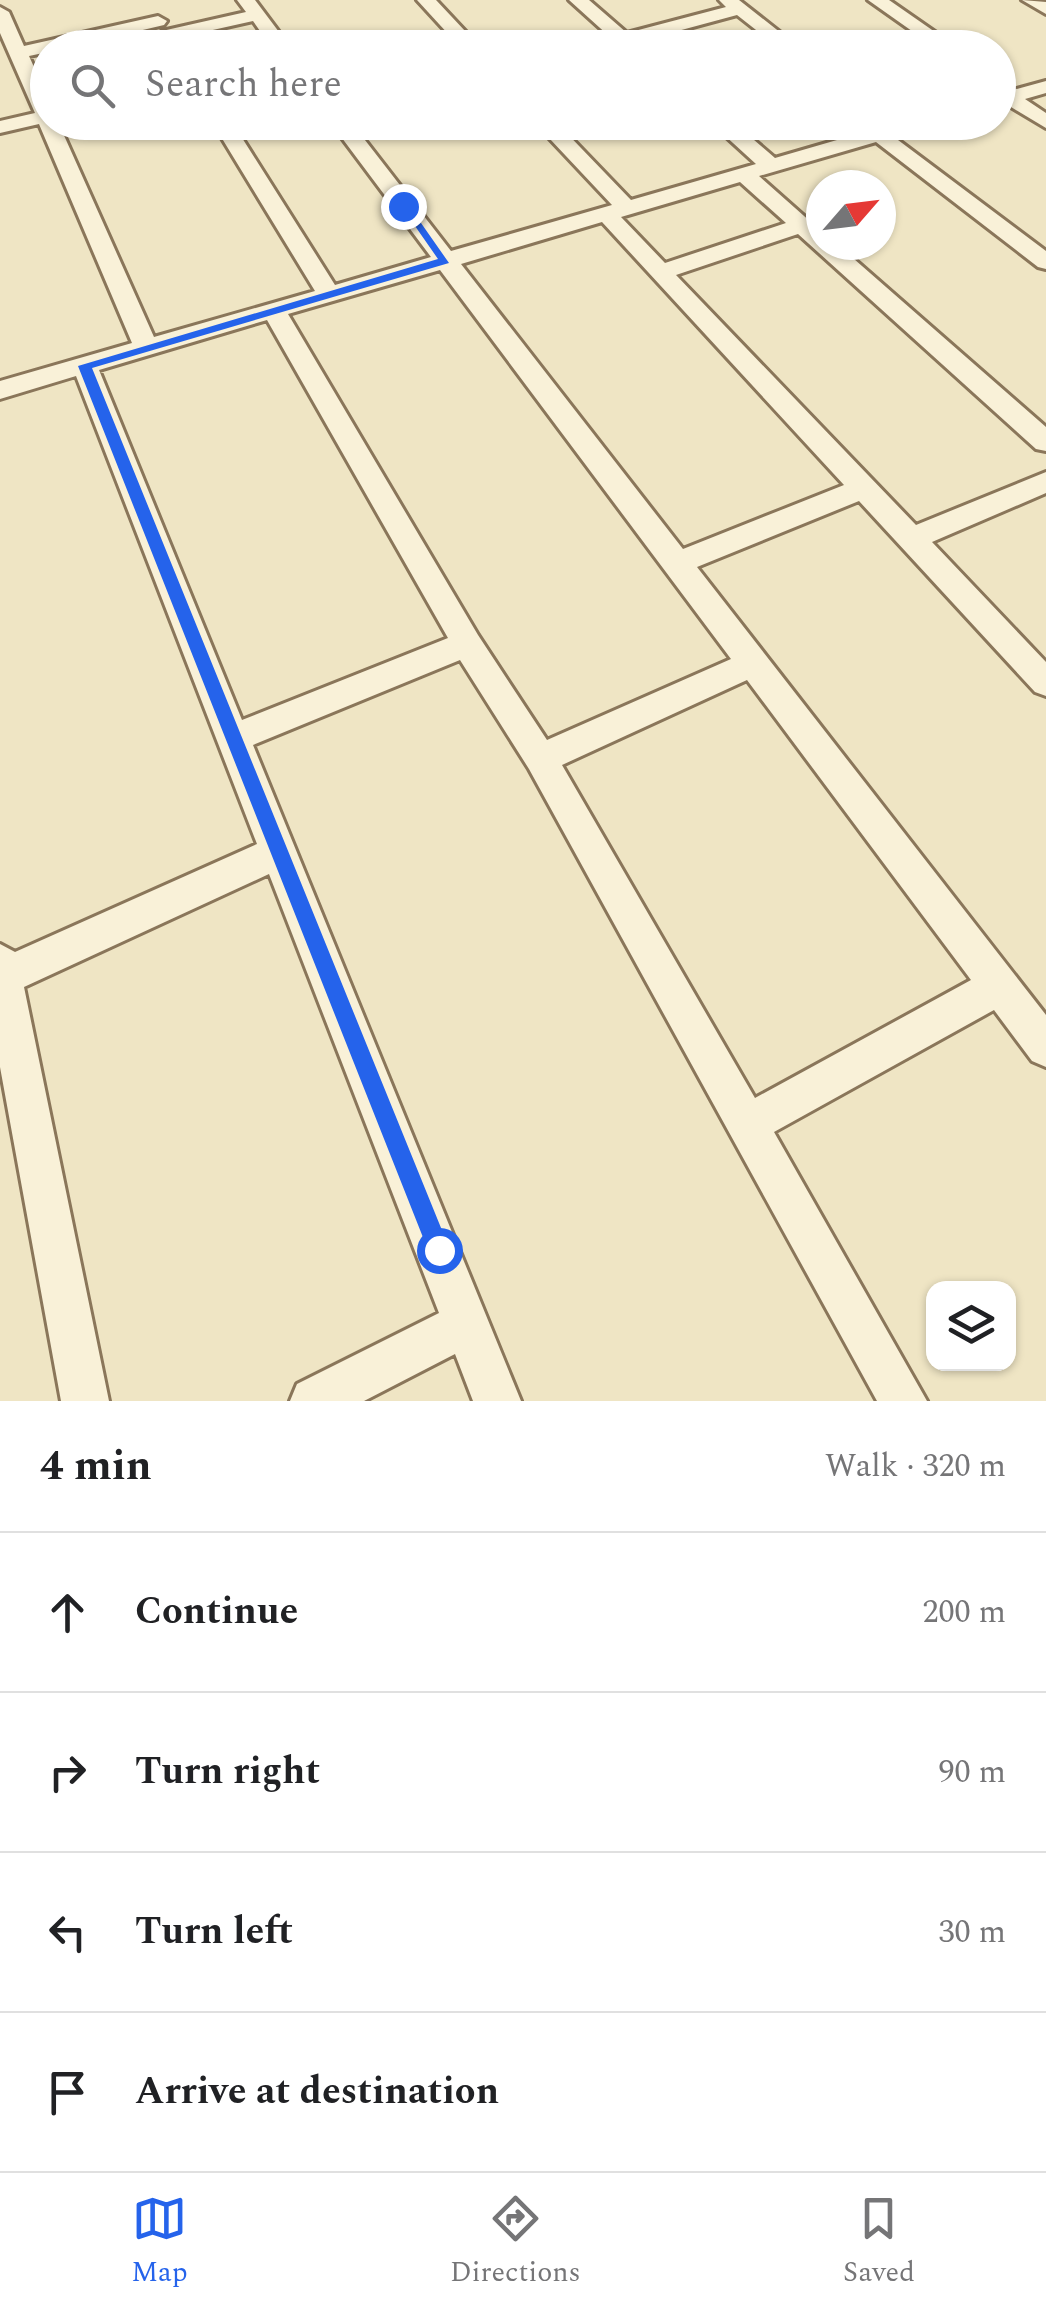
<!DOCTYPE html>
<html lang="en">
<head>
<meta charset="utf-8">
<style>
	body { margin:0; font-family:Spectral,serif; background:#f6f6f6; color:#202124 }
	.controls { position:absolute; right:30px; bottom:30px; display:grid; overflow:hidden; border-radius:20px; box-shadow:0 2px 8px #0004 }
	.controls button { width:90px; height:90px; display:grid; place-items:center; padding:0; border:0; border-bottom:2px solid #e0e0e0; background:#fff; color:#202124; font:50px sans-serif }
	.compass { position:absolute; left:806px; top:170px; width:90px; height:90px; border-radius:50%; background:#fff; box-shadow:0 2px 8px #0004; rotate:62deg }
	.stop { position:absolute; width:30px; height:30px; margin:-22px; border:8px solid #2563eb; border-radius:50%; background:#fff }
	.stop.end { background:#2563eb; border-color:#fff; box-shadow:0 2px 10px #0008 }
	.list { margin:0; padding:0; list-style:none }
	h2 { display:flex; justify-content:space-between; align-items:center; height:130px; margin:0; padding:0 40px; font-size:42px }
	h2 small { font-size:32px; font-weight:400; color:#757577 }
	.list li { display:grid; grid-template-columns:65px 1fr auto; gap:30px; align-items:center; box-sizing:border-box; height:160px; padding:0 40px; border-top:2px solid #e0e0e0 }
	.list b { display:block; font-size:38px; white-space:nowrap }
	.list em { font-size:32px; font-style:normal; color:#757577 }
	.icon { flex:none; width:55px; height:55px; fill:none; stroke:currentColor; stroke-width:2; stroke-linecap:round; stroke-linejoin:round }
	.map { position:relative; flex:none; width:1046px; height:1401px; overflow:hidden }
	.search { position:absolute; background:#fff; box-shadow:0 2px 8px #0004; left:30px; right:30px; top:30px; height:110px; display:flex; align-items:center; gap:25px; box-sizing:border-box; padding:0 35px; border-radius:55px; color:#757577; font-size:38px }
	.sheet { height:770px; background:#fff }
	nav { display:flex; justify-content:space-around; align-items:center; box-sizing:border-box; height:140px; border-top:2px solid #e0e0e0; background:#fff; font-size:28px; color:#757577 }
	nav a { display:grid; justify-items:center; gap:5px }
	nav .on { color:#2563eb }
	.map>svg:first-child { display:block }
	.lines { fill:none; stroke-linecap:round; stroke-linejoin:round }
	.minor-casing { stroke:#8a765a; stroke-width:6 }
	.minor { fill:#f9f1d8; fill-rule:evenodd }
	.route { fill:#2563eb }
</style>
</head>
<body>
<div class="map">
<svg width="1046" height="1401" viewBox="0 0 1046 1401">
	<rect width="100%" height="100%" fill="#efe5c4"/>
	<g class="lines">
		<g class="minor-casing">
			<g id="minor">
				<polygon points="237,0 255,0 291,48 272,48 253,21 168,40 159,35 162,31 246,12"/>
				<polygon points="417,0 436,0 481,48 461,48"/>
				<polygon points="569,0 589,0 627,33 726,7 719,0 739,0 800,48 779,48 737,15 637,42 642,48 582,48 610,37"/>
				<polygon points="868,0 889,0 958,48 936,48"/>
				<polygon points="1022,0 1046,2 1046,14"/>
				<path d="M0 7 9 12 24 46 158 16 167 21 164 25 66 48H48V52L29 56 48 98V122H58L154 337 315 291 212 122H232L335 285 431 257 330 122H351L451 251 612 205 534 122H556L631 200 756 164 710 122H733L775 158 899 122H933L894 137 1046 251V269L1038 267 876 142 759 176 821 231V245H838L1046 427V451L1036 449 798 234 676 275 916 525 1046 472V493L932 542 1046 662V696L1035 692 859 501 697 567 1046 1015V1067L1032 1061 994 1010 774 1132 927 1401H877L529 769 460 660 253 745 521 1401H473L455 1354 364 1401H290L297 1384 439 1313 269 874 24 987 109 1401H61L0 1067V944L15 952 257 844 76 376 0 399V381L132 343 39 124 0 133V121L35 113 0 33ZM740 182 786 223 665 263 621 217ZM602 222 844 485 683 549 461 264ZM440 270 731 659 547 740 478 635 288 314ZM267 320 448 638 242 720 99 370ZM747 680 971 980 755 1098 562 765Z"/>
				<polygon points="1046,81 1046,93 1025,99 1046,113 1046,128 1006,104 998,106 998,94"/>
			</g>
		</g>
		<use href="#minor" class="minor"/>
	</g>
	<polygon class="route" points="399,203 407,203 449,263 92,368 450,1250 447,1258 439,1261 431,1258 428,1250 78,366 438,259"/>
</svg>
<div class="controls">
<button><svg class="icon" aria-label="layers" viewBox="0 0 24 24"><path d="M12 4l9 5-9 5-9-5zM3 14l9 5 9-5"/></svg></button>
</div>
<svg class="compass" viewBox="-18 -18 36 36"><path d="M0-13l5 13h-10z" fill="#e53935"/><path d="M0 13l5-13h-10z" fill="#757577"/></svg>
<div class="stop" style="left:439px;top:1250px"></div>
<div class="stop end" style="left:403px;top:206px"></div>
<div class="search"><svg class="icon" aria-label="search" viewBox="0 0 24 24"><circle cx="10" cy="10" r="6"/><path d="M15 15l6 6"/></svg>Search here</div>
</div>
<section class="sheet">
<h2>4 min<small>Walk · 320 m</small></h2>
<ul class="list">
<li><svg class="icon" aria-label="ahead" viewBox="0 0 24 24"><path d="M12 20V5M6 11l6-6 6 6"/></svg><div><b>Continue</b></div><em>200 m</em></li>
<li><svg class="icon" aria-label="right" viewBox="0 0 24 24"><path d="M7 20v-9h11M14 6l5 5-5 5"/></svg><div><b>Turn right</b></div><em>90 m</em></li>
<li><svg class="icon" aria-label="left" viewBox="0 0 24 24"><path d="M17 20v-9H6M10 6l-5 5 5 5"/></svg><div><b>Turn left</b></div><em>30 m</em></li>
<li><svg class="icon" aria-label="arrive" viewBox="0 0 24 24"><path d="M6 21V4h12l-3 4 3 4H6"/></svg><div><b>Arrive at destination</b></div></li>
</ul>
</section>
<nav>
<a class="on"><svg class="icon" aria-label="map" viewBox="0 0 24 24"><path d="M3 6l6-2 6 2 6-2v14l-6 2-6-2-6 2zM9 4v14M15 6v14"/></svg>Map</a>
<a><svg class="icon" aria-label="directions" viewBox="0 0 24 24"><path d="M12 3l9 9-9 9-9-9zM9 14v-3h6M13 9l2 2-2 2"/></svg>Directions</a>
<a><svg class="icon" aria-label="saved" viewBox="0 0 24 24"><path d="M7 4h10v16l-5-4-5 4z"/></svg>Saved</a>
</nav>
</body>
</html>
